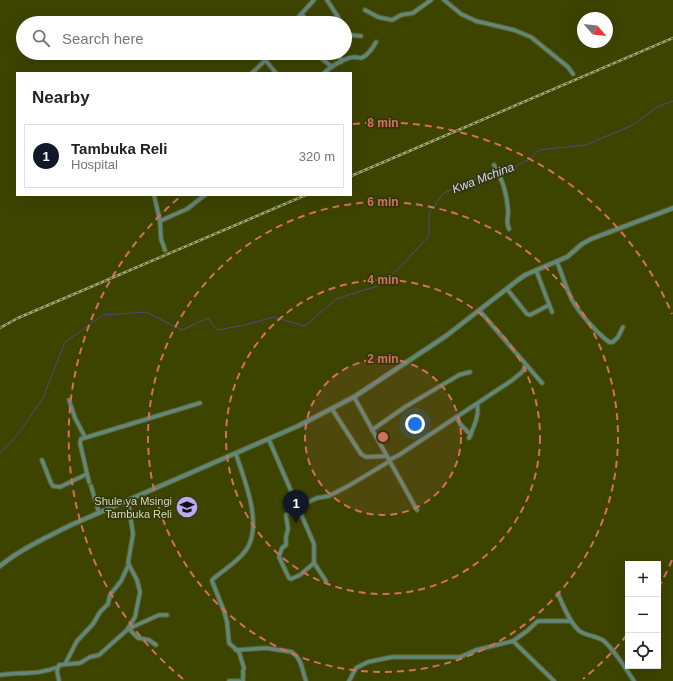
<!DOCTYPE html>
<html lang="en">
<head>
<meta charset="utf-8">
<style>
	body { margin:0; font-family:Helvetica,sans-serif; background:#f2f2f2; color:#222 }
	.controls { position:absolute; right:12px; bottom:12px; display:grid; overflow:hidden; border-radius:0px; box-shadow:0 4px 16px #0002 }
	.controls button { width:36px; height:36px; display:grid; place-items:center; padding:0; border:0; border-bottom:1px solid #e0e0e0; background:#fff; color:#222; font:20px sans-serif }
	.compass { position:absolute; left:577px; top:12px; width:36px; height:36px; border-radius:50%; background:#fff; box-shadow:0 4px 16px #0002; rotate:118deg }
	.you { position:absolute; left:415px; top:424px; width:14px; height:14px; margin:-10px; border:3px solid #fff; border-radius:50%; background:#1a73e8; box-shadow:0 0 0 6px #1a73e833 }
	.badge { display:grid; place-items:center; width:26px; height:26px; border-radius:50%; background:#111827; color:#fff; font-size:13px; font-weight:700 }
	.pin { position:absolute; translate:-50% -33px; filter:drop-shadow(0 1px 2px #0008) }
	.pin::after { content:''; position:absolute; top:21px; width:14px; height:12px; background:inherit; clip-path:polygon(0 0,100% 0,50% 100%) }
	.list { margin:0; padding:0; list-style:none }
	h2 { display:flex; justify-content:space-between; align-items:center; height:52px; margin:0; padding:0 16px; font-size:17px }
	h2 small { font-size:13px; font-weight:400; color:#767676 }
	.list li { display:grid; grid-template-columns:26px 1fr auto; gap:12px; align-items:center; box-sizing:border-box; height:64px; margin:0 8px 8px; padding:0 8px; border:1px solid #e0e0e0; border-radius:0px }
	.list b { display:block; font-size:15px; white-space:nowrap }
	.list p { margin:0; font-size:13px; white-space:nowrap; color:#767676 }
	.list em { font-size:13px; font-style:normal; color:#767676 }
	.icon { flex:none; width:22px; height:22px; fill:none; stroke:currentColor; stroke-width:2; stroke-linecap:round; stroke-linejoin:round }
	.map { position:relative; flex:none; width:673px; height:681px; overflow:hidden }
	.search { position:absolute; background:#fff; box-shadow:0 4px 16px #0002; left:16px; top:16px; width:336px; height:44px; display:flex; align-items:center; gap:10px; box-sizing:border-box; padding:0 14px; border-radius:22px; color:#767676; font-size:15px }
	.panel { position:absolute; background:#fff; box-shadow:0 4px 16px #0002; left:16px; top:72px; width:336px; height:124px; border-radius:0px }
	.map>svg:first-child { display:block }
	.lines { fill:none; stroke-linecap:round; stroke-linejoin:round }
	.stream { stroke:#584581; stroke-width:1 }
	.minor-casing { stroke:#5b6224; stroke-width:5.5 }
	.tertiary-casing { stroke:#5b6224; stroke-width:6 }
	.minor { stroke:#61867c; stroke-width:3.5 }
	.tertiary { stroke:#61867c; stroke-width:4 }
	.rail-casing { stroke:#a0a877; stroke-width:2.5 }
	.rail { stroke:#33380c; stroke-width:1; stroke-dasharray:3; stroke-linecap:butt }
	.ring { fill:none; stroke:#d46f5f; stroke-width:2; stroke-dasharray:7 5 }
	.labels { text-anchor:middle; stroke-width:3.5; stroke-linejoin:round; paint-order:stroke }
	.poi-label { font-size:11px; fill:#d2dab2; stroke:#33380c; text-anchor:end }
	.water-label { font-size:12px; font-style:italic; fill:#dcd4f9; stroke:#33380c }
	.centre { fill:#d46f5f; stroke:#33380c; stroke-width:2 }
	.ring-label { font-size:12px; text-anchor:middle; font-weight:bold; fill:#d46f5f; stroke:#33380c; stroke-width:3.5; stroke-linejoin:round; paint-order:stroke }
</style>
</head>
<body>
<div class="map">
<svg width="673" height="681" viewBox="0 0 673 681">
	<rect width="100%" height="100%" fill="#3d4400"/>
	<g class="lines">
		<polyline class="stream" points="0,453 18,434 43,398 65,342 103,315 146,312 182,330 208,318 217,330 245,325 273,317 305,326 336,299 384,284 429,236 429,213 444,193 471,180 500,175 531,158 539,150 585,145 633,125 657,107 673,101"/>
		<g class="minor-casing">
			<g id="minor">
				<polyline points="327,0 342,23"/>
				<polyline points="444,0 461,14 476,21 514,30 531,37 568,67 573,74"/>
				<polyline points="365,10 378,17 392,20 401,15 413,13 431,0"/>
				<polyline points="301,14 310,23"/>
				<polyline points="293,23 314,0"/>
				<polyline points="345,30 349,35 361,36"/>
				<polyline points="339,53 341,62"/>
				<polyline points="316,54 332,67"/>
				<polyline points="266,61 276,73"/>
				<polyline points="252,73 273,53"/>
				<path d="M324 73C331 66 345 58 354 57 357 57 359 58 361 58 367 56 373 48 376 42"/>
				<path d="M494 165C502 178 507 195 508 210 509 219 505 219 509 229"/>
				<polyline points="154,195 160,221 161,239 165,250"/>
				<polyline points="160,221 187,209 205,195"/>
				<path d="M557 262C562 274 566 288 572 300 580 314 596 332 609 342H613L618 337 623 327"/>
				<polyline points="536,270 552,312"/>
				<polyline points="507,289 527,314 530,315 549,305"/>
				<polyline points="479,310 542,383"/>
				<polyline points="354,397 417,510"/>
				<polyline points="69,400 75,418 85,437"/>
				<polyline points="332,409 361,454 366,457 387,456"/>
				<polyline points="456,417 461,425 471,435"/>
				<polyline points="372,430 405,407 459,375 470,372"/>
				<path d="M469 438C473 428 480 415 477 404"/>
				<polyline points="269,440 314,544 314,563 326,581"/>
				<path d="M236 454C244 479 261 519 249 545 242 559 225 569 213 579L212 581 224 611 227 622 229 643 239 652 244 668 243 671V681"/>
				<polyline points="42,460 51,483 53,486 60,487 87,474"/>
				<polyline points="389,460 399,455 511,381 521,373 527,366"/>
				<polyline points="89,482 80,443 81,439 200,403"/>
				<polyline points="91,486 99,513"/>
				<polyline points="297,505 286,515 288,529 286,537 286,545 282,548 279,557 289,578 291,579 300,575 314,563"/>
				<polyline points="298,507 317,498 329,496 350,485 390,461"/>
				<path d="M558 594C563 605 571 626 581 632 588 636 597 636 604 641 616 652 625 668 634 681"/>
				<polyline points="128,629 159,615 167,615"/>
				<polyline points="129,629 138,638 149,640 156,645"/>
				<polyline points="513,641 554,681"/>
				<path d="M236 650 266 648 292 652C302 659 302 670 306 681"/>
				<polyline points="65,664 77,641 93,624 100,612 108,604 110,595 121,581 129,564"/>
				<path d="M0 675C20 672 39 675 58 667"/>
				<polyline points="59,681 57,671 59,665 80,663 90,657 99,655 127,630 135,617 140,592 137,580 128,563 133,534 128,500"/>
				<polyline points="229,681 240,681"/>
				<polyline points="349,681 356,668 368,662 392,657 460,657 476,650 513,641 527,631 538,621 571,621"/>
			</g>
		</g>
		<g class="tertiary-casing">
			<path id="tertiary" d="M0 566C21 549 47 537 71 525L298 426 354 397 446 336 518 280 525 275 567 257 582 244 591 239 673 208"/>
		</g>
		<use href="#minor" class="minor"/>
		<use href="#tertiary" class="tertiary"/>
		<g class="rail-casing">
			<g id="rail">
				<polyline points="351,176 673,38"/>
				<polyline points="0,328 18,318 306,195"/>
			</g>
		</g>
		<use href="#rail" class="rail"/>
	</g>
	<circle cx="383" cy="437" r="78" fill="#d46f5f" fill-opacity=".12"/>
	<g class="ring">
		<circle cx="383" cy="437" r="78"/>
		<circle cx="383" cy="437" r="157"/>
		<circle cx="383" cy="437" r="235"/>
		<path d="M672 560A314 314 0 0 1 659 587M627 635A314 314 0 0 1 583 679M183 679A314 314 0 0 1 181 196M353 124A314 314 0 0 1 672 314"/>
	</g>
	<defs>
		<g id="school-disc" transform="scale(1.15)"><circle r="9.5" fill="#bea9f5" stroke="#33380c"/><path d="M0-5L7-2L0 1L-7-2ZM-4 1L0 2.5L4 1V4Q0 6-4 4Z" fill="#111"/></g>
	</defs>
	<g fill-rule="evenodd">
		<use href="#school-disc" x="187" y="507"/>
	</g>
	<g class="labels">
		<g class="poi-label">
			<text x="172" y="505">Shule ya Msingi<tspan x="172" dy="13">Tambuka Reli</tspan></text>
		</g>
		<g class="water-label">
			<text transform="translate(483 178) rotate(-21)" y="4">Kwa Mchina</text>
		</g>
	</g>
	<circle cx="383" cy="437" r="6" class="centre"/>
	<g class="ring-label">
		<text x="383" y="127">8 min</text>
		<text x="383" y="206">6 min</text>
		<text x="383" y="284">4 min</text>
		<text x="383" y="363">2 min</text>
	</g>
</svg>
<div class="controls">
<button>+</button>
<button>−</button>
<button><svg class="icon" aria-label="locate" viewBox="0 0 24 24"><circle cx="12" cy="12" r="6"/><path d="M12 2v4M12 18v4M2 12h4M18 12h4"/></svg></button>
</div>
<svg class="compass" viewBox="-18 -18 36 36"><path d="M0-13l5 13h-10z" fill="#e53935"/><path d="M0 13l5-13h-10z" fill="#767676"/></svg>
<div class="you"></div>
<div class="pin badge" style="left:296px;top:523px">1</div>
<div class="search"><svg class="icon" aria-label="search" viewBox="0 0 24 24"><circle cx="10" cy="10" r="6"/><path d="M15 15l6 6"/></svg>Search here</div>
<section class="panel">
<h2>Nearby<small></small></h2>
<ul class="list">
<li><span class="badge">1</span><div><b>Tambuka Reli</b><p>Hospital</p></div><em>320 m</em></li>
</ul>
</section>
</div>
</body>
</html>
